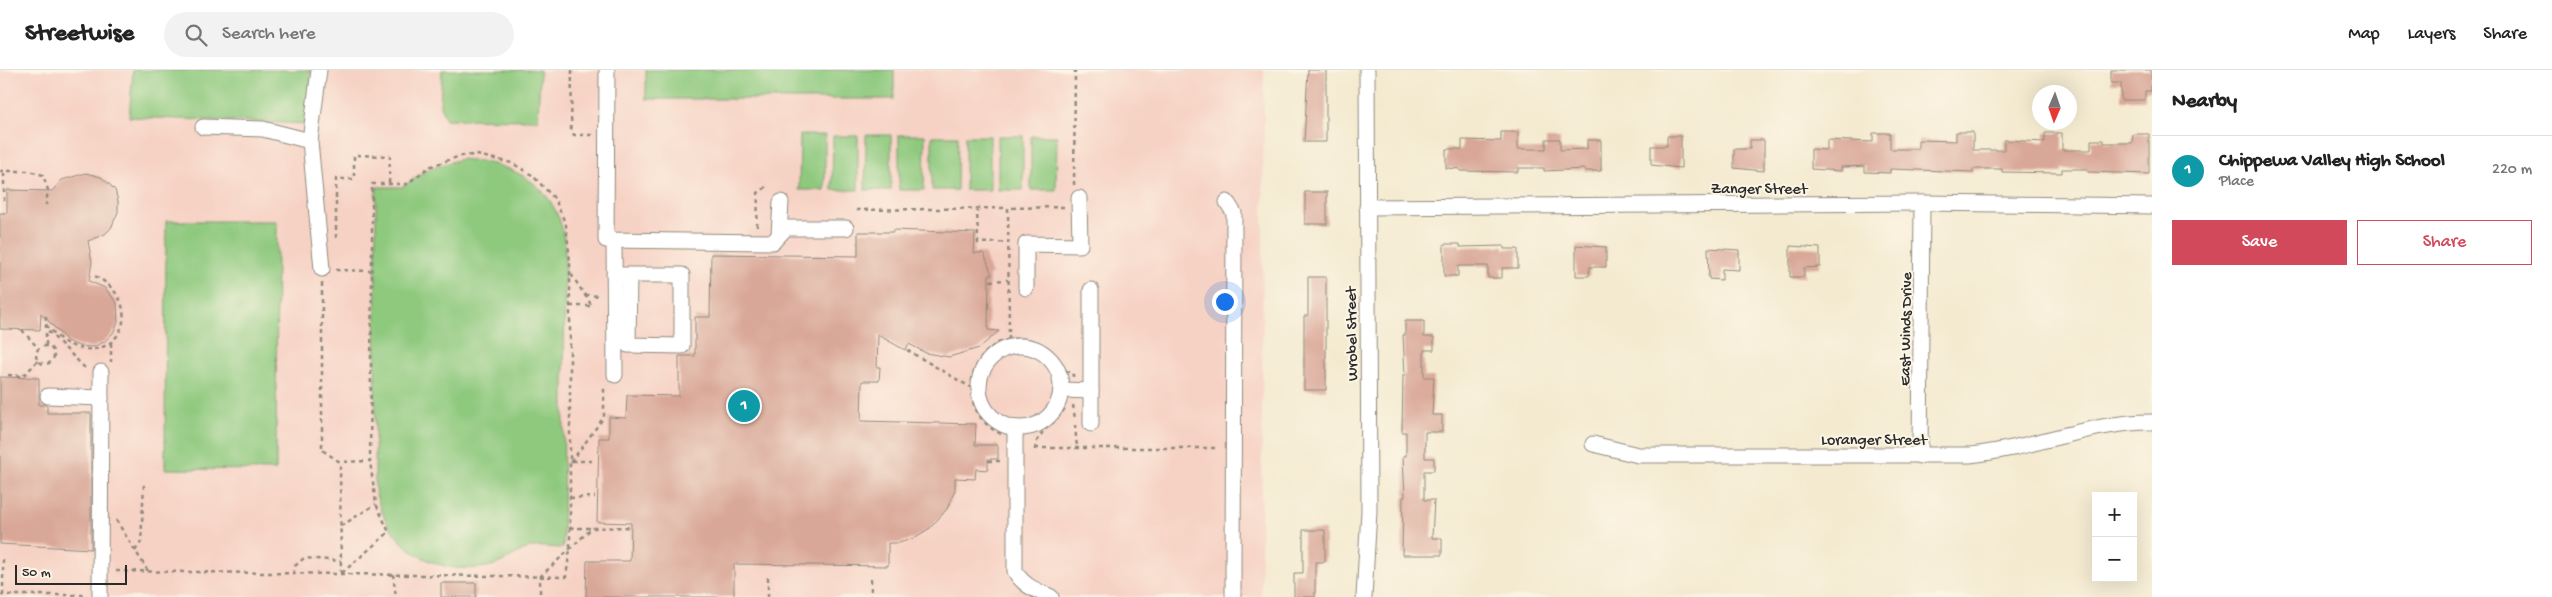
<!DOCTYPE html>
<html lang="en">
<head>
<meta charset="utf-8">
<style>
	body { margin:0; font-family:"Gochi Hand",sans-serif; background:#f2f2f2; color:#222 }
	.controls { position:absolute; right:15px; bottom:15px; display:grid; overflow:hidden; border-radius:0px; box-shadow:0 5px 20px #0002 }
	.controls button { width:45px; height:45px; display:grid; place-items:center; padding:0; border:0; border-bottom:1px solid #e0e0e0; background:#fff; color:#222; font:25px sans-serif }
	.compass { position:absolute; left:2032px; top:15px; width:45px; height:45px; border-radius:50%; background:#fff; box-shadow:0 5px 20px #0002; rotate:182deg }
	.scale { position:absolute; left:15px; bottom:12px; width:112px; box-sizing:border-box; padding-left:5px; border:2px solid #2b2b2b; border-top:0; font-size:14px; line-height:18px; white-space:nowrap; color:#2b2b2b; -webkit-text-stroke:4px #fcf5e5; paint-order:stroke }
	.you { position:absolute; left:1224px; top:231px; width:18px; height:18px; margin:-12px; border:4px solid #fff; border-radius:50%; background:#1a73e8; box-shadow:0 0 0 8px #1a73e833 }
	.badge { display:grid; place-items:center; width:32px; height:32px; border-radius:50%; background:#d1495b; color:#fff; font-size:16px; font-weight:700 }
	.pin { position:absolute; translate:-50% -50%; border:2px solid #fff; box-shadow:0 1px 5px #0006 }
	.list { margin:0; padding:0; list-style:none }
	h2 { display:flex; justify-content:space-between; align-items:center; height:65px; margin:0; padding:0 20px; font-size:21px }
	h2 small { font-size:16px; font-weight:400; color:#767676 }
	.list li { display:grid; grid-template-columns:32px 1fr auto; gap:15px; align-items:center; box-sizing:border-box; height:70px; padding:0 20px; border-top:1px solid #e0e0e0 }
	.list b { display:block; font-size:19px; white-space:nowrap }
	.list p { margin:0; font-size:16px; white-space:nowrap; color:#767676 }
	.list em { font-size:16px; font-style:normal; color:#767676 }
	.actions { display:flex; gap:10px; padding:15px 20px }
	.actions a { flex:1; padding:11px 0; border:1px solid #d1495b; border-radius:0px; text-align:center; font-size:18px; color:#d1495b }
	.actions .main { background:#d1495b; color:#fff }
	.icon { flex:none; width:28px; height:28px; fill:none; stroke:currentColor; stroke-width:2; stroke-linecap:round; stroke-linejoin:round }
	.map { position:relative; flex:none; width:2152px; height:527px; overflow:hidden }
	header { display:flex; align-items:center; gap:30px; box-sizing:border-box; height:70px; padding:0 25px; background:#fff; border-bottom:1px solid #e0e0e0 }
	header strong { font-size:24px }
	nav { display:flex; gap:28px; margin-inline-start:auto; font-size:18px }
	.search { width:350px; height:45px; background:#f2f2f2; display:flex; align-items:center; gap:12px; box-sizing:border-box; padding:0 18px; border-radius:28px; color:#767676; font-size:19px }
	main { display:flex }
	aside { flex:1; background:#fff }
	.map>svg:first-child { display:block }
	.built { fill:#f6d2c4 }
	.green { fill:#8ec97e; stroke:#5c7a54 }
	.building { fill:#d9a798 }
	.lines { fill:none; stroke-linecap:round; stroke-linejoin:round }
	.minor-casing { stroke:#908a7e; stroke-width:17 }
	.path { stroke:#908a7e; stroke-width:2.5; stroke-dasharray:4 4; stroke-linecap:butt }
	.minor { stroke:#fff; stroke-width:15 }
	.labels { text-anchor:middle; stroke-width:4; stroke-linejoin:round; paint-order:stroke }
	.street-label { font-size:16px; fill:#2b2b2b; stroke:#fcf5e5 }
</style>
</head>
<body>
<header>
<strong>Streetwise</strong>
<div class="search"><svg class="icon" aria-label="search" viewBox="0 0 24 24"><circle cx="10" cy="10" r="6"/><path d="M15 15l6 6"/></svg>Search here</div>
<nav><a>Map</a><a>Layers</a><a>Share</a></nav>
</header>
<main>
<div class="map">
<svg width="2152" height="527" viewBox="0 0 2152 527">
	<rect width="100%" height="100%" fill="#fcf5e5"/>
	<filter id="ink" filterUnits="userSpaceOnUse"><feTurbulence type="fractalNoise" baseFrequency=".02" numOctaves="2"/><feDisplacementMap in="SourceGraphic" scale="10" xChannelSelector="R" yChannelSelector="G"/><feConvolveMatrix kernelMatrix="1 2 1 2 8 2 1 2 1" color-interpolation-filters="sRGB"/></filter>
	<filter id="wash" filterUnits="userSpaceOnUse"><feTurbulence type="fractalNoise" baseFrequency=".0096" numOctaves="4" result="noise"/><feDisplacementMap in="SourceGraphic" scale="20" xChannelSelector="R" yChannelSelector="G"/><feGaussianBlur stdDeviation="1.12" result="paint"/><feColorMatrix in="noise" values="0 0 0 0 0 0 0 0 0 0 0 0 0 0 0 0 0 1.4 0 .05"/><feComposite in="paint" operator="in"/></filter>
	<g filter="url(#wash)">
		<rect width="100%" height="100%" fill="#f4ead0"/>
		<polygon class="built" points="0,0 1264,0 1261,527 0,527"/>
		<g class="green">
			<polygon points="133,0 311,0 308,54 129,47"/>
			<polygon points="442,0 540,0 538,50 446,49 440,36"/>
			<rect x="646" y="0" width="248" height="29"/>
			<polygon points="800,65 825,65 825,120 799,120"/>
			<polygon points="866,65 891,65 891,120 865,120"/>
			<polygon points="899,65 925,65 924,120 899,120"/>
			<polygon points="833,66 858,66 858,120 832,120"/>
			<polygon points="932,66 958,66 957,120 932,120"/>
			<rect x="965" y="66" width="25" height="54"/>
			<rect x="998" y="66" width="25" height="54"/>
			<polygon points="1031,66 1057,66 1056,120 1031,120"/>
			<path d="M461 89C515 93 558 115 565 174L563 478C553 478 538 475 529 478 515 482 505 493 491 496 434 508 386 476 375 419L376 117H402L428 99Z"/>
			<polygon points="166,151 277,151 276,400 165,399"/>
		</g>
		<g id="blocks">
			<g class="building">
				<polygon points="1308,0 1326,0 1326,72 1304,72"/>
				<polygon points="2111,0 2151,0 2151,21 2145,21 2145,30 2121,30 2121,13 2111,13"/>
				<polygon points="1501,62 1518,62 1518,79 1546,79 1546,69 1560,69 1560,80 1587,79 1587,70 1601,70 1601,101 1585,101 1585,99 1544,101 1544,98 1518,98 1518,102 1460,101 1460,99 1446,98 1446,79 1462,79 1462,70 1501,71"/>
				<polygon points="1956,62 1973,62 1973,80 2004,80 2004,70 2045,72 2045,63 2062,63 2062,80 2091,80 2091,70 2104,70 2104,73 2132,73 2133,64 2149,64 2149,104 2088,102 2088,99 2062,99 2062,103 2002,102 2002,99 1973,99 1973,102 1890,99 1890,103 1865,102 1865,96 1841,97 1841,101 1811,99 1811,79 1827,80 1827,70 1873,72 1873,63 1890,63 1890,79 1918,79 1918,70 1956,71"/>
				<polygon points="1667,66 1681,66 1681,98 1651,95 1651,76 1667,76"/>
				<polygon points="1750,70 1764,70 1764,101 1734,98 1734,79 1750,79"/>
				<polygon points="86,103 101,107 108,113 115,120 118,131 118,142 111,158 105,164 88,171 92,192 89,211 105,218 117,233 118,252 113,263 104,272 93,277 79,276 67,271 41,243 40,260 0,259 0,143 7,143 7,120 52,121 62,110"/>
				<rect x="1305" y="122" width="22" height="32"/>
				<polygon points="893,160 975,163 974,183 983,183 985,186 992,205 989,205 988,260 999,261 979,278 949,287 926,283 909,274 905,280 878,265 877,297 880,297 879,311 862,311 861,351 976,354 975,375 998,375 998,389 988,389 988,400 976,399 975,409 955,408 955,420 947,439 930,458 914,468 899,473 888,473 888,496 734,494 734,527 586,527 587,491 630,491 631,453 597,452 599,368 609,368 609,347 626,348 627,325 679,326 679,286 695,286 695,247 710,247 711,184 858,186 858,162 893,162"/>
				<polygon points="1444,174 1460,174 1460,177 1504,176 1504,179 1518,179 1518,198 1502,198 1502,208 1488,208 1488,196 1458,196 1458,206 1444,206"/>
				<polygon points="1576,175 1606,177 1606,197 1590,197 1589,206 1576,206"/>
				<polygon points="1790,176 1820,178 1820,197 1804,198 1804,207 1790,207"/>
				<polygon points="1708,178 1739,180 1739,200 1722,199 1722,210 1709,209"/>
				<polygon points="1308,207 1326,207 1326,320 1304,320 1304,246 1308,246"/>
				<polygon points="1405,251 1424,251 1424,267 1434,267 1434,280 1424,280 1424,307 1434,307 1432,345 1442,345 1442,362 1425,362 1425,388 1434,388 1434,401 1424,401 1424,430 1434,430 1432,468 1442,468 1442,485 1402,485 1403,427 1405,427 1403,386 1406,386 1406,362 1402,362 1403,305 1405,305 1403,265 1405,265"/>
				<polygon points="0,307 39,308 39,335 47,335 47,343 91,343 91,479 0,474"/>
				<polygon points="1303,460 1325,460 1325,492 1315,492 1315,527 1294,527 1294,503 1303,503"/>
				<rect x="441" y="513" width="35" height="14"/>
			</g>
		</g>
	</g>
	<g filter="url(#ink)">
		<use href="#blocks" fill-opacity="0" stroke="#908a7e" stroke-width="1"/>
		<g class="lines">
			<g class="minor-casing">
				<g id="minor">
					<polyline points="319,0 310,71 322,199"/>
					<polyline points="607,0 606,170 773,172 786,158 846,158"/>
					<polyline points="203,57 263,59 310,71"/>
					<polyline points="1227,132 1234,143 1233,527"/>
					<polyline points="1367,137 1922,133 2152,136"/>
					<polyline points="779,165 781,132"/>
					<polyline points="614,170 615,305"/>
					<polyline points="614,205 682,205 682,276 628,275 629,205"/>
					<polyline points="1026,218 1026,174 1080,175 1079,128"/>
					<circle cx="1020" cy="317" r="41"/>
					<polyline points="1061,320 1091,321"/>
					<polyline points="48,326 101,328"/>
					<polyline points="1091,354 1091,220"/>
					<path d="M1015 358V501C1023 516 1036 520 1051 527"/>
					<path d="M1593 374 1638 385H1970C2032 379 2089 352 2152 352"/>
					<polyline points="1920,386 1922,133"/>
					<polyline points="100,527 101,302"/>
					<polyline points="1364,527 1369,441 1367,0"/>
				</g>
			</g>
			<g class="path">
				<polyline points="572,0 571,61 574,65 592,65"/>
				<polyline points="0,101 29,101 43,105 48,120 46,135"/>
				<polyline points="1074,115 1075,0"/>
				<polyline points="4,131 4,101"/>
				<polyline points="977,138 978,173 1008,172"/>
				<polyline points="856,140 1008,138"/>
				<polyline points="757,157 758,123 766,117"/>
				<polyline points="336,168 336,109 354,109 354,85 390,86 389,114"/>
				<polyline points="336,200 372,201 370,391 340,392"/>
				<polyline points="990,211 1008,210"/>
				<polyline points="322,213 322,380 340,392 341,504"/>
				<polyline points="585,225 601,226"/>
				<polyline points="570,236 592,236 571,204"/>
				<polyline points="46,246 46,259 86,299"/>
				<path d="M46 255C52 261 59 269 66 273 119 300 150 232 93 205"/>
				<polyline points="22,260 38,278"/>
				<polyline points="1009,270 1008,138 1064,137"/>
				<polyline points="111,273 111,292"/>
				<polyline points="46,275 46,259"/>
				<circle cx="45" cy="285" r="9"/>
				<polyline points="907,280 970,317"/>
				<polyline points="1066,301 1073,303 1073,307"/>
				<polyline points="8,305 23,306 38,291"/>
				<polyline points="1073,335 1075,349"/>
				<polyline points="1075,355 1077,378"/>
				<path d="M1001 364C943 335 978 250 1037 272 1052 278 1062 290 1067 305"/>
				<polyline points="1035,378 1219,378"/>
				<path d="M1035 380C1036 359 1059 354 1066 335"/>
				<polyline points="572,391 595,391"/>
				<polyline points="988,391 1000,391"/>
				<polyline points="571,392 604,347 604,316"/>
				<polyline points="570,428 595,427"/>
				<polyline points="116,450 148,501"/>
				<polyline points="341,456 376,434"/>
				<polyline points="570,458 591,458"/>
				<polyline points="135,481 141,472 144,414"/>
				<polyline points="116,501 566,507 570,479 570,192 566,155 555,129 532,105 512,93 477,85 460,86 429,97 407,114 372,114 372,201"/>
				<polyline points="342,503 389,462 376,434 370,391"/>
				<polyline points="293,504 295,496 304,488 341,491"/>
				<polyline points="393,504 396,527"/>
				<polyline points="768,507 768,527"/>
				<polyline points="871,509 871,527"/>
				<polyline points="540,523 540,507 592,458 630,457"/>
				<polyline points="0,525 85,525"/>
				<polyline points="3,525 3,487"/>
				<polyline points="409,527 409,526"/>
			</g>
			<use href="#minor" class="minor"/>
		</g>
	</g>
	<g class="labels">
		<g class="street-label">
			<text x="1759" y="123">Zanger Street</text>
			<text transform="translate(1904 259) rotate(-89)" y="6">East Winds Drive</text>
			<text transform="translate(1350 264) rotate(-91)" y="6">Wrobel Street</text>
			<text x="1874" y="374">Loranger Street</text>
		</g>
	</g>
</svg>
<div class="controls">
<button>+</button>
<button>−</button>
</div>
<svg class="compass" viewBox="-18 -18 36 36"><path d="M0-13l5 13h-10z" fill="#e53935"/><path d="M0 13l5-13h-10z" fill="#767676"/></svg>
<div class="scale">50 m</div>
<div class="you"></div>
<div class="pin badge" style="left:744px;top:336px;background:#0f9aa8">1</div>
</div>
<aside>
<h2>Nearby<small></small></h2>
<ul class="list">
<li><span class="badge" style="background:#0f9aa8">1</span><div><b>Chippewa Valley High School</b><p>Place</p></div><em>220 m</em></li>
</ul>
<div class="actions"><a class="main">Save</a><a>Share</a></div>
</aside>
</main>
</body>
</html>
